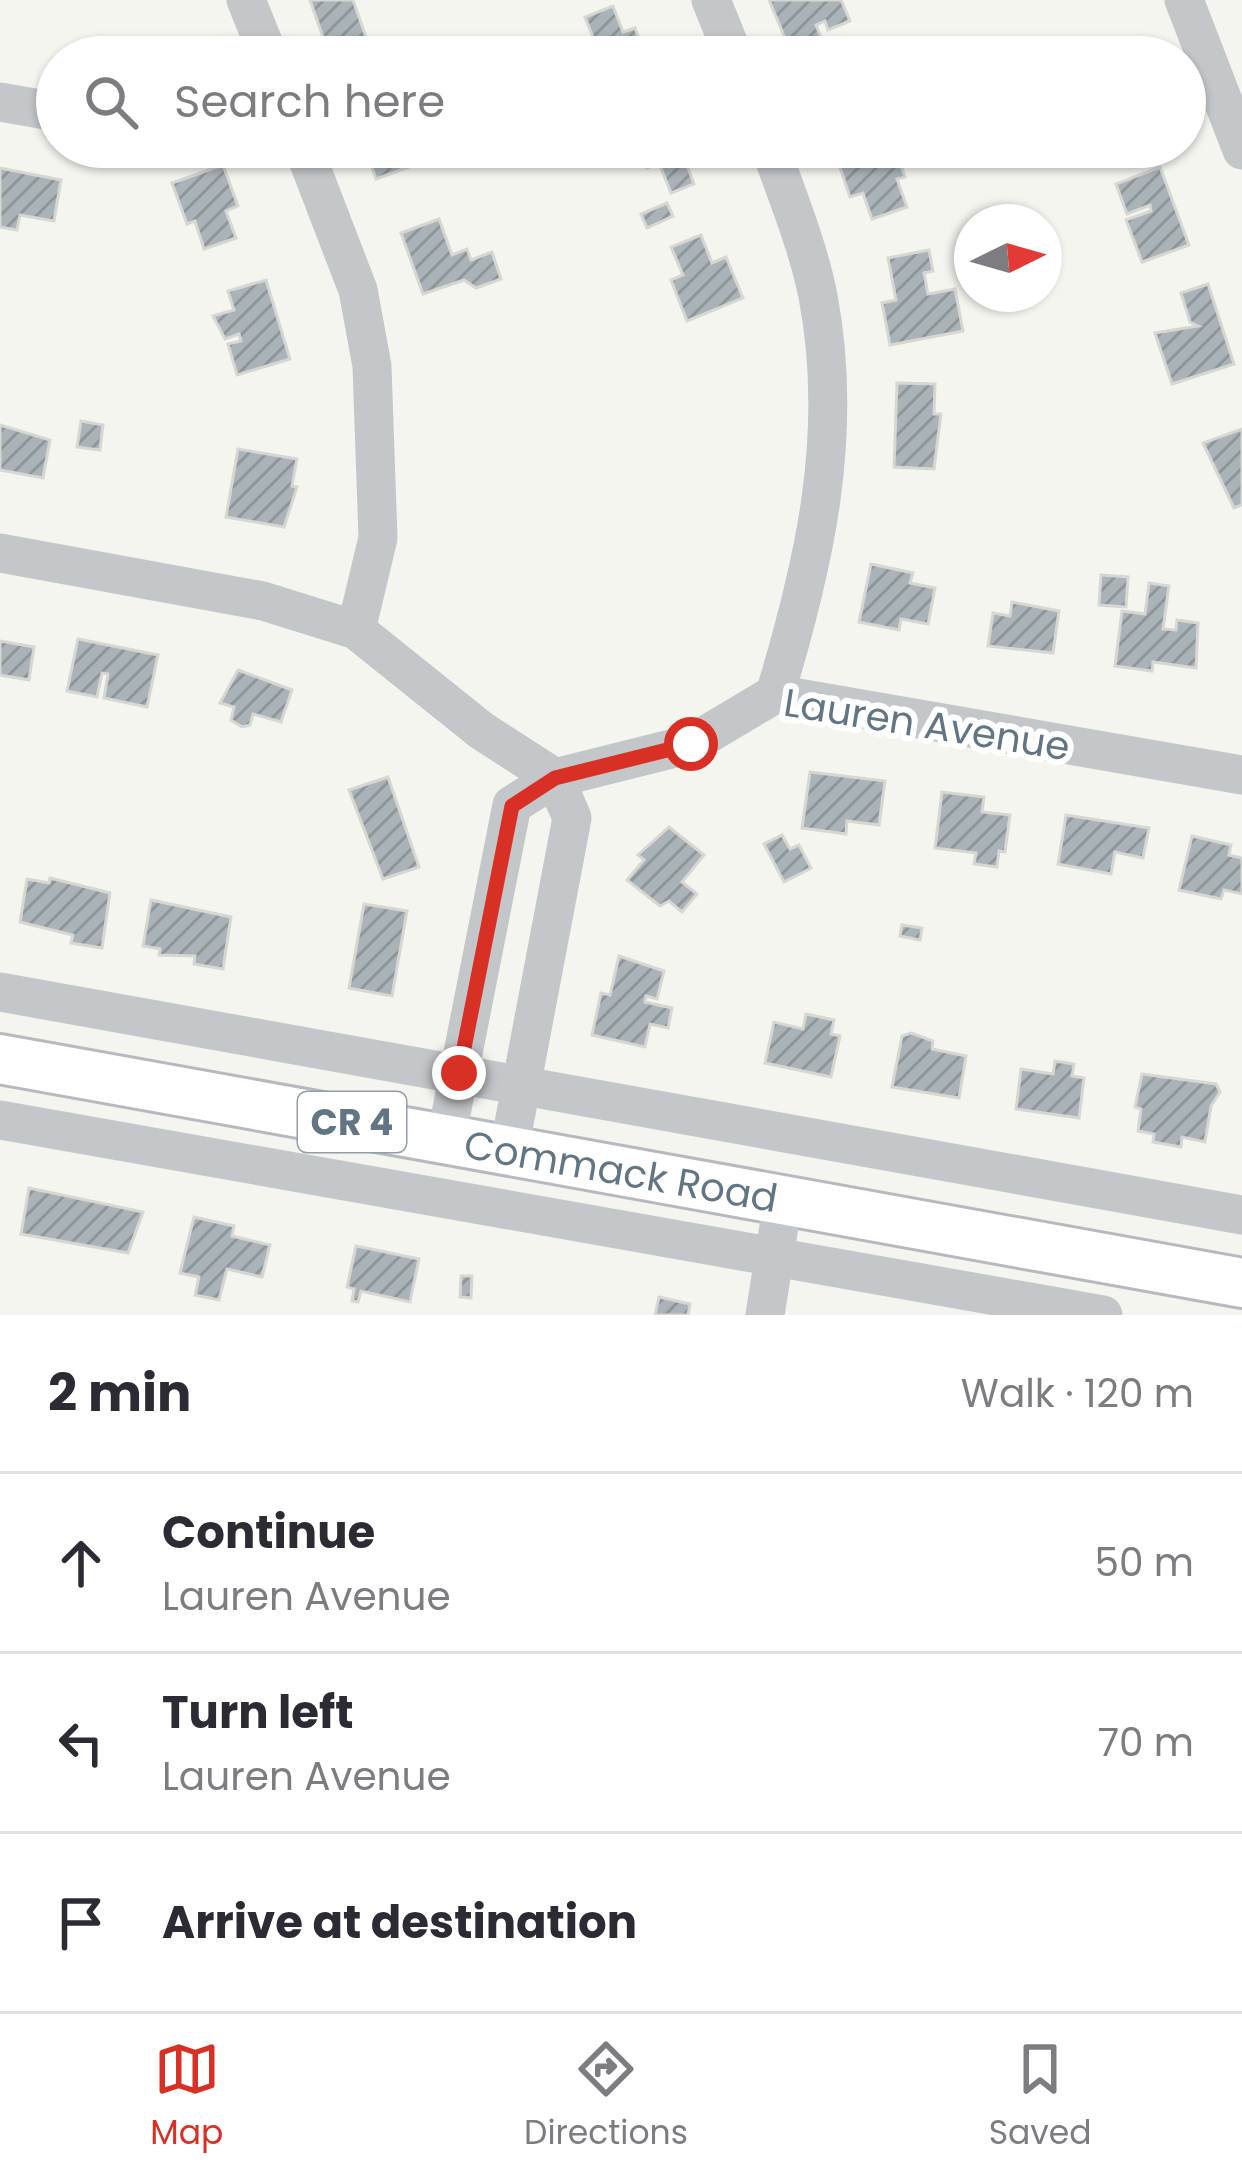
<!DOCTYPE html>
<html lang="en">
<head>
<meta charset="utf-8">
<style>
	body { margin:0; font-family:Poppins,sans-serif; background:#f7f7f7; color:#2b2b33 }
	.compass { position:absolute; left:954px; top:204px; width:108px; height:108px; border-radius:50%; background:#fff; box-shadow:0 3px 9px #0004; rotate:85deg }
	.stop { position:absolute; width:36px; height:36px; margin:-27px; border:9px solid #d93025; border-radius:50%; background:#fff }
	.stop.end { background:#d93025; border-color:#fff; box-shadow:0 3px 12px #0008 }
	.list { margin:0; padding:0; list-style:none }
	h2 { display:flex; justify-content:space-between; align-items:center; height:156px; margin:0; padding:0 48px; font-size:51px }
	h2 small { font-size:39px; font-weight:400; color:#7c7c81 }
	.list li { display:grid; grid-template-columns:78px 1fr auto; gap:36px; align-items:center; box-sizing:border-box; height:180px; padding:0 48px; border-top:3px solid #e1e1e2 }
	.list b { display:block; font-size:45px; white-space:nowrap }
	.list p { margin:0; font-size:39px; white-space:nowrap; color:#7c7c81 }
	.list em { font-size:39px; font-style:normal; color:#7c7c81 }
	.icon { flex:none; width:66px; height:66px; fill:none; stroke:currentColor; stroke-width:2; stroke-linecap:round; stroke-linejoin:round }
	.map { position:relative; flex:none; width:1242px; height:1315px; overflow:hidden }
	.search { position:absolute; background:#fff; box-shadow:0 3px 9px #0004; left:36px; right:36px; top:36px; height:132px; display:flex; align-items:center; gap:30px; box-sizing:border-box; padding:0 42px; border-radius:66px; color:#7c7c81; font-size:45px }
	.sheet { height:696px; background:#fff }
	nav { display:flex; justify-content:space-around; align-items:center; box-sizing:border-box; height:168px; border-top:3px solid #e1e1e2; background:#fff; font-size:33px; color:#7c7c81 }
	nav a { display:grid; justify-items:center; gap:6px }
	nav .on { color:#d93025 }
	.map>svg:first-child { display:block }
	.building { fill:url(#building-hatch); stroke:#d6d6d3; stroke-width:3 }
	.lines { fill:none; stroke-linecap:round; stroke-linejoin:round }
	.major-casing { stroke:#b6babe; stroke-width:54 }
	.minor { stroke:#c4c7ca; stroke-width:39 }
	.major { stroke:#fff; stroke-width:48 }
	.route { stroke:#d93025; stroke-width:15 }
	.labels { text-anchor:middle; stroke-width:12; stroke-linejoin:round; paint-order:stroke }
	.shield { fill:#fff; stroke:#919ea8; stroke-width:3 }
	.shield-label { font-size:36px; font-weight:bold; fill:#627583 }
	.street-label { font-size:39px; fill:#627583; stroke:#fff }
</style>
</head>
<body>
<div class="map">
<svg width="1242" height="1315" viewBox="0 0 1242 1315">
	<defs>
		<pattern id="building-hatch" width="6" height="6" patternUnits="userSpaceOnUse" patternTransform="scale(3)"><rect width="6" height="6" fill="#aab3b7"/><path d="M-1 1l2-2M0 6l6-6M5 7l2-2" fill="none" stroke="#8e969a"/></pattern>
	</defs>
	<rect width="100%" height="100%" fill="#f5f5f0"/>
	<g class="building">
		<polygon points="310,0 353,0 367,40 329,54"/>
		<polygon points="769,0 841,0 850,21 828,30 825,21 816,25 823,42 793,57"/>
		<polygon points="613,6 623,32 635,28 646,57 590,57 587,48 596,45 585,17"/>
		<polygon points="365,147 427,147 431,159 376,179"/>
		<polygon points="638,147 680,147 694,184 671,193 659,163 647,168"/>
		<polygon points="864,147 895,147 905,177 897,179 907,207 872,219 863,193 850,197 836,156"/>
		<polygon points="223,165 238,206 226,211 236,238 204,249 195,221 187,224 172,183"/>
		<polygon points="1160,167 1189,245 1142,262 1126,220 1151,211 1150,205 1127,214 1116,184"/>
		<polygon points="0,168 61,180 54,221 20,215 17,230 0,227"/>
		<polygon points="667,203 673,216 647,228 641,214"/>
		<polygon points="439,219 452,255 467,249 471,260 492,252 501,279 476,288 464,280 423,294 401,233"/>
		<polygon points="701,235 712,263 726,257 743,298 687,321 671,280 683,275 671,247"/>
		<polygon points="929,250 933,271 924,273 928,294 955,289 963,331 890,345 882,303 896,300 888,258"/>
		<polygon points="266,280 290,359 237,375 228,344 241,341 239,334 225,339 213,316 234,310 228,291"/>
		<polygon points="1208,284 1234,364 1172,384 1155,333 1198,326 1190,322 1181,293"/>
		<polygon points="897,383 935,384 934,414 941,414 934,469 894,467"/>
		<polygon points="81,421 103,425 100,450 77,447"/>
		<polygon points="0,425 50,440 43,478 0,470"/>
		<polygon points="1242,429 1242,505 1234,508 1203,443"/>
		<polygon points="238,449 297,459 292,486 297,487 284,527 226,517"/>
		<polygon points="871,564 913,573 910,583 935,588 928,624 901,619 899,630 859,622"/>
		<polygon points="1101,575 1128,577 1126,607 1099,605"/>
		<polygon points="1149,583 1169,586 1163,629 1176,630 1177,620 1198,623 1196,668 1153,662 1152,671 1115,666 1122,611 1145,614"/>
		<polygon points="1012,602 1059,611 1053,653 988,646 993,613 1010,616"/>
		<polygon points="78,639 158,655 147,707 104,698 108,674 102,673 97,697 67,691"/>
		<polygon points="0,641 34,647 29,680 0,675"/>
		<polygon points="238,670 292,690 281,722 253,714 250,725 242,727 231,720 234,707 220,703"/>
		<polygon points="810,772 885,781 879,825 847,821 846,834 802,828"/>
		<polygon points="388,777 419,867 383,879 349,790"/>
		<polygon points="942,792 984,797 982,812 1010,815 1005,852 999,851 997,867 974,864 976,853 935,848"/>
		<polygon points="1066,815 1149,828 1143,858 1115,852 1111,874 1058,864"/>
		<polygon points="669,827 704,855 682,882 697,894 682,912 669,901 660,906 627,880 644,860 638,855"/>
		<polygon points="782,835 790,849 799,845 811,868 784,882 764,844"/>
		<polygon points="1192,836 1231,845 1229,855 1242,858 1242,894 1224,890 1221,899 1179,890"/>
		<polygon points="50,878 110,893 102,948 71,943 73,935 20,922 27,879 49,883"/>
		<polygon points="151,900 231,917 223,969 194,964 195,956 159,955 160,949 143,946"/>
		<polygon points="364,904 407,911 392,996 349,988"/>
		<polygon points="902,925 922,928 920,940 900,936"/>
		<polygon points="619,956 664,971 657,999 646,996 645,1002 672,1008 668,1028 650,1024 645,1047 592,1035 601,993 610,995"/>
		<polygon points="806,1014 834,1020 831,1034 840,1036 831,1077 765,1063 774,1022 803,1029"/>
		<polygon points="911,1033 933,1041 932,1049 966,1056 959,1098 892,1087 902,1036"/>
		<polygon points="1055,1061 1074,1064 1072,1076 1084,1078 1079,1118 1016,1109 1021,1069 1053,1074"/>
		<polygon points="1142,1074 1216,1084 1220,1092 1211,1106 1205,1142 1182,1137 1181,1147 1153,1142 1154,1134 1138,1131 1141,1109 1135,1107"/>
		<polygon points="29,1188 143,1212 128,1253 21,1234"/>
		<polygon points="194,1217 234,1226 232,1236 270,1245 262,1277 227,1269 219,1300 195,1295 199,1277 180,1273"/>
		<polygon points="356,1246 419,1259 410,1302 361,1291 358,1302 352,1301 354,1289 347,1287"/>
		<polygon points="461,1276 472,1276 471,1298 460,1297"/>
		<polygon points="659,1297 690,1304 688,1315 655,1315"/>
	</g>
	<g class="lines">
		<g class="major-casing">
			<polyline id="major" points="0,1059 1242,1283"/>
		</g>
		<g class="minor">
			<polyline points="246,0 269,57"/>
			<polyline points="711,0 734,57"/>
			<polyline points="1184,0 1242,150"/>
			<polyline points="0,102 57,112"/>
			<polyline points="303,147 358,290 372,366 378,538 356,630"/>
			<path d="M770 147C787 195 808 246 818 296 844 434 815 562 775 694"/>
			<polyline points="0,553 263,601 356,630 482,731 555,778"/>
			<polyline points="0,992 1242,1215"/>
			<polyline points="0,1120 1103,1315"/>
			<polyline points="446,1139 512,805 555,778 691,744 775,694 1242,775"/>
			<polyline points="509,1150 572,818 555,778"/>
			<polyline points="765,1315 783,1201"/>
		</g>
		<use href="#major" class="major"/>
	</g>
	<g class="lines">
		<polyline class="route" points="459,1073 512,806 555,778 691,744"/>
	</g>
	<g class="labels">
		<rect class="shield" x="298" y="1092" width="108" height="60" rx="9"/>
		<g class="shield-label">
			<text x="352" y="1135">CR 4</text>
		</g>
		<g class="street-label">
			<text transform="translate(927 724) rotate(9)" y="14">Lauren Avenue</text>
			<text transform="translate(621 1171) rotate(10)" y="14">Commack Road</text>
		</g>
	</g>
</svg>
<svg class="compass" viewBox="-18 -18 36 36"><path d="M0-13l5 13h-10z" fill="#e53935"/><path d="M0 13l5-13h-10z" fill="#7c7c81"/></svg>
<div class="stop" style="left:691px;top:744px"></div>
<div class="stop end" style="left:459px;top:1073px"></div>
<div class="search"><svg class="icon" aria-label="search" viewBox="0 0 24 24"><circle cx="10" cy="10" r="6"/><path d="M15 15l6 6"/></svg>Search here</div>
</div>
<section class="sheet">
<h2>2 min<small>Walk · 120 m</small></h2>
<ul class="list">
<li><svg class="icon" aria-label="ahead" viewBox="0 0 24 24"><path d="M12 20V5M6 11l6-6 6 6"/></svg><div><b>Continue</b><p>Lauren Avenue</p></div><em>50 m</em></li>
<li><svg class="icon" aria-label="left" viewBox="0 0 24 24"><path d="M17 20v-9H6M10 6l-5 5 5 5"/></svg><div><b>Turn left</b><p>Lauren Avenue</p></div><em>70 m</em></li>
<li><svg class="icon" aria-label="arrive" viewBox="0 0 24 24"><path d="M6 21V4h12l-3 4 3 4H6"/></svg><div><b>Arrive at destination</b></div></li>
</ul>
</section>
<nav>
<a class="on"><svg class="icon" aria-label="map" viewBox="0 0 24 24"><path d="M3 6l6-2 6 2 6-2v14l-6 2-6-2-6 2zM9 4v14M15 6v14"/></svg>Map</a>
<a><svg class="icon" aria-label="directions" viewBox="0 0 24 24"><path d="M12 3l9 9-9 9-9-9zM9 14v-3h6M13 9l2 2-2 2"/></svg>Directions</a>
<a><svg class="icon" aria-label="saved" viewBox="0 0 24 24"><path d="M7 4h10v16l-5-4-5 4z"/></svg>Saved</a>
</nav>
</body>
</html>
